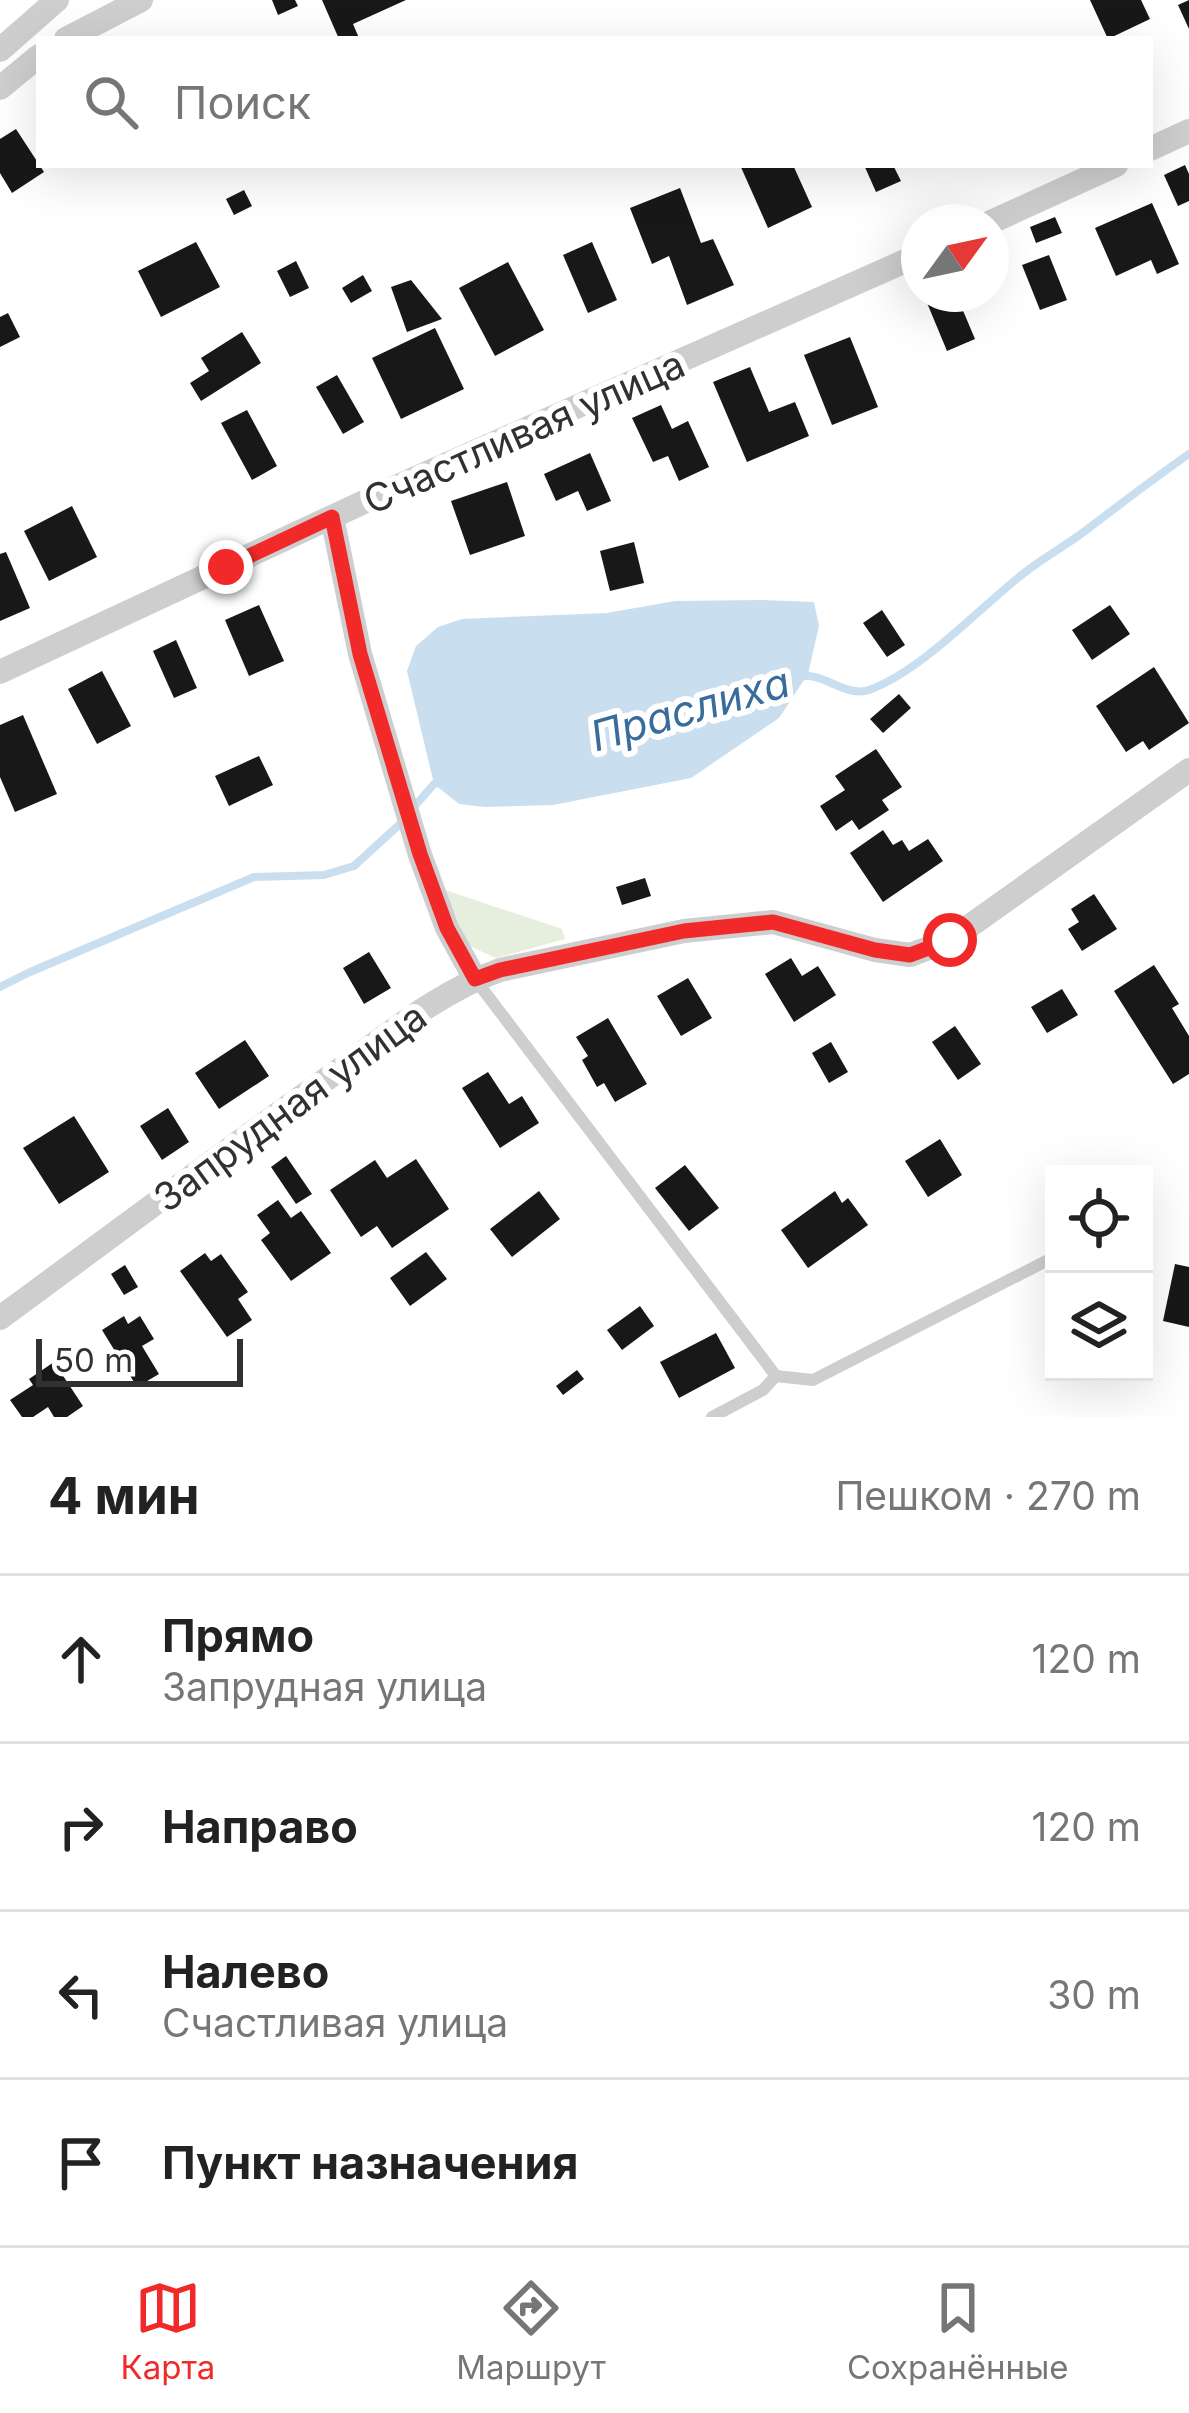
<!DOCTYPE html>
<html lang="ru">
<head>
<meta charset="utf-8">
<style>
	body { margin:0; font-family:Inter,sans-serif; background:#f2f2f2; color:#222 }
	.controls { position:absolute; right:36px; bottom:36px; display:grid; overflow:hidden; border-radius:0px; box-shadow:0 12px 48px #0002 }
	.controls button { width:108px; height:108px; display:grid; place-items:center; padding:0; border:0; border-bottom:3px solid #e0e0e0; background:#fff; color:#222; font:60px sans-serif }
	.compass { position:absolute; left:901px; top:204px; width:108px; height:108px; border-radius:50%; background:#fff; box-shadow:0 12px 48px #0002; rotate:57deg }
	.scale { position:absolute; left:36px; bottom:30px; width:207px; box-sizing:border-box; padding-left:12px; border:6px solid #313131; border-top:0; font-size:33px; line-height:42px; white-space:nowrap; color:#313131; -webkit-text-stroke:9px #fff; paint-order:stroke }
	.stop { position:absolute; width:36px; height:36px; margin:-27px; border:9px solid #f22929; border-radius:50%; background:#fff }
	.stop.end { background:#f22929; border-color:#fff; box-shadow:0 3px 12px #0008 }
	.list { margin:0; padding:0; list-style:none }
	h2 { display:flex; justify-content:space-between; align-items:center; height:156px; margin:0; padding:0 48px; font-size:51px }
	h2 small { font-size:39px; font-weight:400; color:#767676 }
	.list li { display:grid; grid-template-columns:78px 1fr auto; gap:36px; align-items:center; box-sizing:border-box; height:168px; padding:0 48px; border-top:3px solid #e0e0e0 }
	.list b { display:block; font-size:45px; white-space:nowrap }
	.list p { margin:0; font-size:39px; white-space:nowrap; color:#767676 }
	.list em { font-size:39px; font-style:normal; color:#767676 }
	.icon { flex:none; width:66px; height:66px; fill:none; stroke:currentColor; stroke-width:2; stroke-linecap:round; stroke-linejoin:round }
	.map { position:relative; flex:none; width:1189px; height:1417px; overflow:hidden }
	.search { position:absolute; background:#fff; box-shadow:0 12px 48px #0002; left:36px; right:36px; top:36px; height:132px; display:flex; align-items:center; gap:30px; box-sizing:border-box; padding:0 42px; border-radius:0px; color:#767676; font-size:45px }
	.sheet { height:828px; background:#fff }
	nav { display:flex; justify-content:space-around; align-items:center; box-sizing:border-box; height:168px; border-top:3px solid #e0e0e0; background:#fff; font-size:33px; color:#767676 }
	nav a { display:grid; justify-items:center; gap:6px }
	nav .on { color:#f22929 }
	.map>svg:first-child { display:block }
	.green { fill:#e6eede }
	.water { fill:#c9deef }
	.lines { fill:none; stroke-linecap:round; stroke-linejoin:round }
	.stream { stroke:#c9deef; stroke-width:8 }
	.building { fill:#181818 }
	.lane { stroke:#cecece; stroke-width:12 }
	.street { stroke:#cecece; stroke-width:24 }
	.route { stroke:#f22929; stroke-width:15 }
	.labels { text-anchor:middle; stroke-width:12; stroke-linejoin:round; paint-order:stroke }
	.street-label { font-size:39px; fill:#313131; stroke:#fff }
	.water-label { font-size:42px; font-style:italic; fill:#386c9a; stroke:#fff }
</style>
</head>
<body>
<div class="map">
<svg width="1189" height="1417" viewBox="0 0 1189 1417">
	<rect width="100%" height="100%" fill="#fff"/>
	<polygon class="green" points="445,890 562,929 565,939 496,958 467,945"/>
	<polygon class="water" points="762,600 814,602 819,626 808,674 779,718 691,778 553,805 485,807 459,804 434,784 407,671 416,646 438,627 462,619 607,613 675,601"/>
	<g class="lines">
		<g class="stream">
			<path d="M799 677C822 670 844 698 869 690 922 671 979 608 1024 573 1043 558 1065 546 1085 531 1119 505 1153 479 1189 454"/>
			<polyline points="414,807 434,784 439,783"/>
			<polyline points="0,987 30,972 254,877 324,875 354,866 400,824"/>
		</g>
	</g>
	<g class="building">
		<polygon points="272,0 295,0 298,6 278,15"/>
		<polygon points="322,0 406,0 353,24 359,38 356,39 339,39"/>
		<polygon points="1090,0 1141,0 1150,19 1108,39"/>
		<polygon points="1189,0 1189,29 1178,5"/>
		<polygon points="16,129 44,172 12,193 0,173 0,139"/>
		<polygon points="740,165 793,165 812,207 768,228"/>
		<polygon points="864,165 893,165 901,181 876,192"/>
		<polygon points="1185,165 1189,174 1189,201 1178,206 1164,175"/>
		<polygon points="680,188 701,243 713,239 734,285 687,305 669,256 652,264 630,208"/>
		<polygon points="244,190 252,206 234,215 226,199"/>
		<polygon points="1152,203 1179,264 1157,274 1151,260 1116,276 1095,228"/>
		<polygon points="1055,217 1062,233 1036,243 1030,227"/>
		<polygon points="196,242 220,287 161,317 138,271"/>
		<polygon points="592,242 617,300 588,313 563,255"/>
		<polygon points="1049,255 1067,300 1040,310 1022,265"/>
		<polygon points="296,261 309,288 290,297 277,271"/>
		<polygon points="508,262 544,330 495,356 459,288"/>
		<polygon points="363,275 372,291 351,303 342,288"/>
		<polygon points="411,280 442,319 407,332 391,287"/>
		<polygon points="934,294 956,294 975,339 947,351 925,298"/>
		<polygon points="8,313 20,337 0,347 0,317"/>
		<polygon points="435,328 464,389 401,419 372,358"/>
		<polygon points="242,332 261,363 201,401 190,383 209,371 201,358"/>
		<polygon points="850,337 878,407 832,425 804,355"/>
		<polygon points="750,367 769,412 795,402 809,436 747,462 713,382"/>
		<polygon points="337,375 364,422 343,434 316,387"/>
		<polygon points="661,405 672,429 688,421 709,467 679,481 668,456 653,462 632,418"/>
		<polygon points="247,410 277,466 252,480 221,423"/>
		<polygon points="590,453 611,501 587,511 578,491 556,501 544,474"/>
		<polygon points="507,482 525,536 470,555 451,501"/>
		<polygon points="72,506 97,557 49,581 24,531"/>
		<polygon points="634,542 644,583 610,591 600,551"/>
		<polygon points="6,552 30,608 0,621 0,554"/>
		<polygon points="259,605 284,661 249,676 225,620"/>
		<polygon points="1110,605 1130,634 1092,660 1072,630"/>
		<polygon points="882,610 905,645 887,657 863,623"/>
		<polygon points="176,640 197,688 174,698 153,651"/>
		<polygon points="1154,667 1189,723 1149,750 1143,741 1126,752 1096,706"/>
		<polygon points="102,671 131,726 97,744 68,689"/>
		<polygon points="899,694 911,708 883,733 870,719"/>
		<polygon points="23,715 57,794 15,812 0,777 0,725"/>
		<polygon points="876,749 902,787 882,800 889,810 859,830 852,820 836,831 820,806 845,790 835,776"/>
		<polygon points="259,756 273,785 229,806 215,776"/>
		<polygon points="883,830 893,845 902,840 909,851 928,839 943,861 883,902 850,853"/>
		<polygon points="645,878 651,896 622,905 616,887"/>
		<polygon points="1094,894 1117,929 1082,951 1068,929 1079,922 1071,909"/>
		<polygon points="369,952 391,988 364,1004 343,968"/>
		<polygon points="791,958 802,976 818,966 836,995 794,1022 765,974"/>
		<polygon points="1154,965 1179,1004 1172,1008 1189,1036 1189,1074 1173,1084 1114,991"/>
		<polygon points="688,978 712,1018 681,1036 657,996"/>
		<polygon points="1062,989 1078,1015 1047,1033 1031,1007"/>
		<polygon points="608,1018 647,1084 615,1102 604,1083 597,1087 582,1060 588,1056 576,1037"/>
		<polygon points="955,1026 981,1064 958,1080 932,1042"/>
		<polygon points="245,1040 269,1076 219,1109 195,1073"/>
		<polygon points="831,1042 848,1072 829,1083 812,1053"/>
		<polygon points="488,1072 509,1104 522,1096 539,1123 500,1148 462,1088"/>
		<polygon points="168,1108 189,1142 162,1160 140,1126"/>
		<polygon points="74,1116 109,1172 59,1204 23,1148"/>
		<polygon points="940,1139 962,1175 928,1197 905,1161"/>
		<polygon points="286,1156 312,1194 296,1204 271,1167"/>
		<polygon points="416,1159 449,1209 392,1248 377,1226 361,1237 330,1190 375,1160 387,1178"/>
		<polygon points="685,1165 719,1208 689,1231 655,1188"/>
		<polygon points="539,1191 560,1219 512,1257 490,1229"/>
		<polygon points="835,1191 842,1203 848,1198 868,1225 808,1268 781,1230"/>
		<polygon points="278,1200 291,1218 301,1211 331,1253 291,1281 261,1240 270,1233 257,1215"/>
		<polygon points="426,1252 447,1279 410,1306 390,1278"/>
		<polygon points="205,1253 211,1261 221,1254 248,1292 238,1299 252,1320 227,1337 180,1271"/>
		<polygon points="1175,1264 1189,1267 1189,1327 1163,1321"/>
		<polygon points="125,1265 138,1287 124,1295 111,1274"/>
		<polygon points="640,1306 654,1326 622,1350 607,1330"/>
		<polygon points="124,1316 128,1324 140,1316 154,1339 142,1346 159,1374 137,1387 102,1330"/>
		<polygon points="716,1333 735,1368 679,1398 660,1362"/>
		<polygon points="54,1362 83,1406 67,1417 54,1417 48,1407 33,1417 22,1417 10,1400 33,1385 29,1379"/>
		<polygon points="577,1370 584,1379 563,1395 556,1386"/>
	</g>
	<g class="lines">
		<g class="lane">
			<polyline points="475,979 776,1376 763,1390 712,1417"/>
			<polyline points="776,1376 813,1380 1054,1257"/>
		</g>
		<g class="street">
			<polyline points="66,39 141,0"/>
			<polyline points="0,50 57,0"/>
			<polyline points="0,88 39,56"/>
			<polyline points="1150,149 1189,131"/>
			<polyline points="991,222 1116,165"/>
			<polyline points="332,517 360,654 420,855 447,928 475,979"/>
			<polyline points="0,672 411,480 919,255"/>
			<path d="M0 1318C109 1238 218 1156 328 1078 383 1039 436 993 500 970L684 931 773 922 875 950 910 955 950 940 1189 770"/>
		</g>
	</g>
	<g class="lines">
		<polyline class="route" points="226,567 332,517 360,654 420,854 447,928 475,979 500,970 684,931 773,922 875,950 910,955 950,940"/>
	</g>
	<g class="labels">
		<g class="street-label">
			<text transform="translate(524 432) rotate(-24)" y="14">Счастливая улица</text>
			<text transform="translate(290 1107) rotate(-36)" y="14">Запрудная улица</text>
		</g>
		<g class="water-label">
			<text transform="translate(690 709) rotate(-16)" y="15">Праслиха</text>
		</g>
	</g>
</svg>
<div class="controls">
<button><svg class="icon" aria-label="locate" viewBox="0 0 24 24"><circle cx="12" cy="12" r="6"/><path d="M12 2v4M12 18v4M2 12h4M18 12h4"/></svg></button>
<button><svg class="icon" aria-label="layers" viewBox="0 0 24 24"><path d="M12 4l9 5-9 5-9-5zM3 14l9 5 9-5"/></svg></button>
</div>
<svg class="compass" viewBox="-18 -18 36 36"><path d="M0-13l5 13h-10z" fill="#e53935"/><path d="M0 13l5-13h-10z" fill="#767676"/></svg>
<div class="scale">50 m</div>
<div class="stop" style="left:950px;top:940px"></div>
<div class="stop end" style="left:226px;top:567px"></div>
<div class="search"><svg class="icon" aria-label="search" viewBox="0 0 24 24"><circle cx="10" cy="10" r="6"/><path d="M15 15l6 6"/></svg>Поиск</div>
</div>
<section class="sheet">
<h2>4 мин<small>Пешком · 270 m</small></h2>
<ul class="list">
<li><svg class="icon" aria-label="ahead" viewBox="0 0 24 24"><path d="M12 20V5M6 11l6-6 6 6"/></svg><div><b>Прямо</b><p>Запрудная улица</p></div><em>120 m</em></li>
<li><svg class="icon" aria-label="right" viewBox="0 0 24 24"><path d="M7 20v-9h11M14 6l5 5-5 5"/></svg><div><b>Направо</b></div><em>120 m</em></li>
<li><svg class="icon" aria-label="left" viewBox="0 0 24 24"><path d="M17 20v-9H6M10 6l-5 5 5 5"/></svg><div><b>Налево</b><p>Счастливая улица</p></div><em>30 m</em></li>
<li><svg class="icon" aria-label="arrive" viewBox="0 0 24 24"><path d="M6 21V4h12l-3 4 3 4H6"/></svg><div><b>Пункт назначения</b></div></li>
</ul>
</section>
<nav>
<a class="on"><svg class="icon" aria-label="map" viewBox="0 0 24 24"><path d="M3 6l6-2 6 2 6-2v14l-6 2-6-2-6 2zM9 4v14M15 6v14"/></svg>Карта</a>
<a><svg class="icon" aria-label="directions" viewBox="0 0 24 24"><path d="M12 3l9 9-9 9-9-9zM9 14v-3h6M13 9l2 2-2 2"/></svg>Маршрут</a>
<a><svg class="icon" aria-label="saved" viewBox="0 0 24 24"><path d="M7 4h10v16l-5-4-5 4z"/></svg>Сохранённые</a>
</nav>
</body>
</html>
